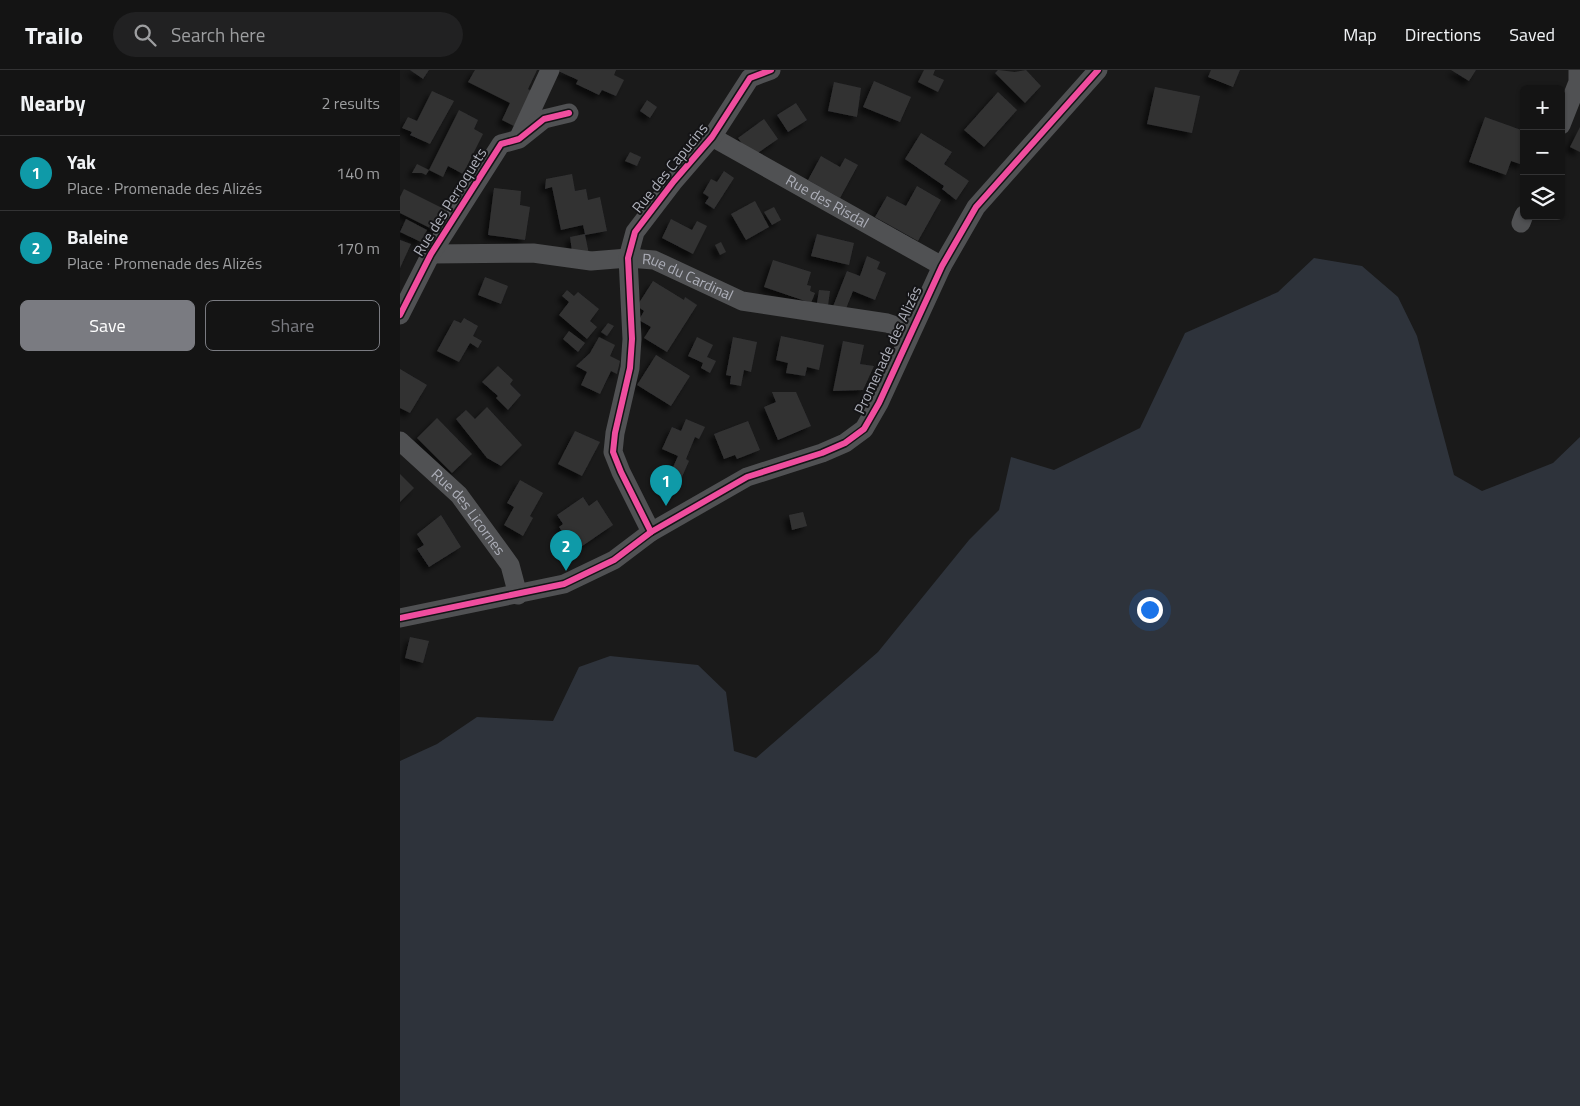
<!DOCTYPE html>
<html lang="en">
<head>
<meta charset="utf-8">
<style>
	body { margin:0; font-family:"Titillium Web",sans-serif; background:#212122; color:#f1f3f6 }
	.controls { position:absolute; right:15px; top:15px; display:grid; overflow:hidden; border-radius:8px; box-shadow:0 1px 4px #0004 }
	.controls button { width:45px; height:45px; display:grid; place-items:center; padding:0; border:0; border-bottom:1px solid #333334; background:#141414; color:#f1f3f6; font:25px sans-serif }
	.you { position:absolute; left:749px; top:539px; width:18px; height:18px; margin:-12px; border:4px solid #fff; border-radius:50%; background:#1a73e8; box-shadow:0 0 0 8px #1a73e833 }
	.badge { display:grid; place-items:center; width:32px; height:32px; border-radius:50%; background:#7a7b81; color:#fff; font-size:16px; font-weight:700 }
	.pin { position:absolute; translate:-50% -41px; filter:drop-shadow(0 1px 2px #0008) }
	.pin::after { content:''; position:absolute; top:26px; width:18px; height:15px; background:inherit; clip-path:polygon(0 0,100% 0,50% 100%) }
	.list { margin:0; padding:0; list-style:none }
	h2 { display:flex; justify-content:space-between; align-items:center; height:65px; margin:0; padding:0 20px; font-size:21px }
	h2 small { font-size:16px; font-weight:400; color:#9d9ea0 }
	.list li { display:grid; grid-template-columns:32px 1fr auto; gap:15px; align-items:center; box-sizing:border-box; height:75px; padding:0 20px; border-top:1px solid #333334 }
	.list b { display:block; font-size:19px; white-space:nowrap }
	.list p { margin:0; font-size:16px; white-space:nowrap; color:#9d9ea0 }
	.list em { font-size:16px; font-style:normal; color:#9d9ea0 }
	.actions { display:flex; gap:10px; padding:15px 20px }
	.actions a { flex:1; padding:11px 0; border:1px solid #7a7b81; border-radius:8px; text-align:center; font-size:18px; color:#7a7b81 }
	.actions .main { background:#7a7b81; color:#fff }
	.icon { flex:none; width:28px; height:28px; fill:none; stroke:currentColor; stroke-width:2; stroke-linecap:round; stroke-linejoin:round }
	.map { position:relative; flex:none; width:1180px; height:1036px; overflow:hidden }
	header { display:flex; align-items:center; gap:30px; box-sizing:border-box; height:70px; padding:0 25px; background:#141414; border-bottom:1px solid #333334 }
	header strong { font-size:24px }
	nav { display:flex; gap:28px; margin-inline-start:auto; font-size:18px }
	.search { width:350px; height:45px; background:#212122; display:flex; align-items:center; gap:12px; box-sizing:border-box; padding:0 18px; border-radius:28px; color:#9d9ea0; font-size:19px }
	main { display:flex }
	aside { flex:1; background:#141414 }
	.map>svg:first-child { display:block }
	.water { fill:#2e333b }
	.building { fill:#323233; filter:url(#shadow) }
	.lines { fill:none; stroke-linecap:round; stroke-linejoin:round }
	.minor { stroke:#505153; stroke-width:19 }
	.cycleway-casing { stroke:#141416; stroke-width:9 }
	.cycleway { stroke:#ef4d9e; stroke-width:6 }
	.labels { text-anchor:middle; stroke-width:4; stroke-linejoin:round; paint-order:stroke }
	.street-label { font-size:15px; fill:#adafb9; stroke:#141416 }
</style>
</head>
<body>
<header>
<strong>Trailo</strong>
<div class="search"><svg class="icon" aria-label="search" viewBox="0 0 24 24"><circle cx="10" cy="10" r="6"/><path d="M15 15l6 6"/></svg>Search here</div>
<nav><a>Map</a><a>Directions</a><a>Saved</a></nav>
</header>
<main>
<aside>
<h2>Nearby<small>2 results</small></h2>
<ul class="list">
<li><span class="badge" style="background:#0f9aa8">1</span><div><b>Yak</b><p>Place · Promenade des Alizés</p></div><em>140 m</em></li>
<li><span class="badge" style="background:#0f9aa8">2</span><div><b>Baleine</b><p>Place · Promenade des Alizés</p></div><em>170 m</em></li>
</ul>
<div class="actions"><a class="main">Save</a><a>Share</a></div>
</aside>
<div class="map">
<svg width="1180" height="1036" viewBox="0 0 1180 1036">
	<defs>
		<filter id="shadow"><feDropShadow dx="-4.5" dy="4.5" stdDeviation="2.5" flood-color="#0009"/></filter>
	</defs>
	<rect width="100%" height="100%" fill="#1a1a1a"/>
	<polygon class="water" points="914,188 962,196 998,227 1017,266 1054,405 1082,421 1153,393 1180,367 1180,1036 0,1036 0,691 37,674 77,647 153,651 179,597 210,586 298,595 326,622 334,681 356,688 478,582 569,470 599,440 611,387 654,400 740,358 785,263 878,222"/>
	<g class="building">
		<polygon points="10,0 29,0 23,9"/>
		<polygon points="75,0 137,0 128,19 131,21 114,56 102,50 110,33 68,12"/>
		<polygon points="156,0 216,0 214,5 224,10 216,26 202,20 199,25 176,14 178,10"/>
		<polygon points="524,0 535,0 533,5 544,10 538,22 518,12"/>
		<polygon points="598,0 615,2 626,0 641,16 625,33 595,3"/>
		<polygon points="811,0 840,0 833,17 808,7"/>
		<polygon points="1051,0 1076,0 1069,11"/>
		<polygon points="474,11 511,27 500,52 463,37"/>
		<polygon points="434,12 461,18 457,47 428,41"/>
		<polygon points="755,17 800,26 792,63 747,54"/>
		<polygon points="32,21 54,31 30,74 10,65 12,62 2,58 8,47 17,51"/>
		<polygon points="598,22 617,40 584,77 564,60"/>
		<polygon points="247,30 257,37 250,48 240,41"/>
		<polygon points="396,33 407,50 388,62 377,45"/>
		<polygon points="59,40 78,50 74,59 83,64 63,104 48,96 43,107 29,100"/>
		<polygon points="1085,47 1124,61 1123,95 1111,91 1106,105 1069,92"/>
		<polygon points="364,49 378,69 352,87 338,68"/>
		<polygon points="1180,57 1180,82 1170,77"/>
		<polygon points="521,63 552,82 544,94 569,111 556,130 542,119 544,116 505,89"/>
		<polygon points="230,82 241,87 237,96 225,91"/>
		<polygon points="421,86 440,97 445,88 458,95 440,128 408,110"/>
		<polygon points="17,94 29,100 26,105 22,103 12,103"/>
		<polygon points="324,101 334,108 314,139 305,133 309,127 303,123 311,109 317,112"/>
		<polygon points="172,104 175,121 186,119 188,130 200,127 207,161 185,165 189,184 172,181 170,167 185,164 183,155 161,160 152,117 145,119 146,109"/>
		<polygon points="517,116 541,130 518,171 475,147 487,126 506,136"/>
		<polygon points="94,118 121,121 120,135 130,137 125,170 88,165"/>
		<polygon points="4,119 48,141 38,162 0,143 0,127"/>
		<polygon points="355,131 369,157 346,170 331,144"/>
		<polygon points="374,137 381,150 372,155 364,142"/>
		<polygon points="6,149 27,160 21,172 0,162"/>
		<polygon points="271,149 292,160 297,151 307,156 293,184 262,168"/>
		<polygon points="417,164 454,173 449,195 411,186"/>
		<polygon points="0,170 11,174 0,198"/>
		<polygon points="321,172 326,182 320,185 315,175"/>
		<polygon points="467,186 480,192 477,199 486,203 475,230 453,221 445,241 432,239 447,201 460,206"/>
		<polygon points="373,190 411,202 407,215 411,216 410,221 415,223 411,233 364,217"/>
		<polygon points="85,207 108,216 101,234 78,225"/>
		<polygon points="253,211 284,230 285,227 297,235 267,282 244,268 251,257 239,250 244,241 237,236"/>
		<polygon points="167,220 174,226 178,222 199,239 190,251 197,257 187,269 159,245 169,232 162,226"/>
		<polygon points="419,220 430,221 428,235 417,233"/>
		<polygon points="64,248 78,256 73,266 82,271 78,278 70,273 59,292 37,281 54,250 61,253"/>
		<polygon points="208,253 214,256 207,266 201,262"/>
		<polygon points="169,261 185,273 178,282 163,269"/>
		<polygon points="381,266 424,275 419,300 407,297 405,306 386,303 388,293 376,290"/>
		<polygon points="199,267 215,275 210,286 220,291 217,304 211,301 200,324 181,315 187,302 176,296 190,283"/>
		<polygon points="297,267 313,275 307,287 316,291 310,303 301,298 303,293 288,286"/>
		<polygon points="333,267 357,272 351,302 344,300 341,316 330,314 331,306 326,305"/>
		<polygon points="443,271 464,275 460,294 474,296 463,320 433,321"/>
		<polygon points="256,285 290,306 271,336 237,315"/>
		<polygon points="98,296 113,310 110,314 121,325 108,340 96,328 98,326 82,312"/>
		<polygon points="0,299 27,315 10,343 0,338"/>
		<polygon points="372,322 396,322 411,356 378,370 364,337 376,332"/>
		<polygon points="87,337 122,375 101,396 87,388 56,349 66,340 75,349"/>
		<polygon points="37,348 72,384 52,403 17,368"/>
		<polygon points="286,349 305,357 299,369 295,367 286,389 289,391 281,409 270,404 278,386 262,379 272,357 281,361"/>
		<polygon points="348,351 360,380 337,389 335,385 324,389 314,364"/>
		<polygon points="175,361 200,372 182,406 158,394"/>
		<polygon points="0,404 14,418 0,432"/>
		<polygon points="120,410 143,423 130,446 133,448 123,466 104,455 114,437 107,433"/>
		<polygon points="183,427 189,436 197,430 213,455 175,481 159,457 163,454 157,445"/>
		<polygon points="403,442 407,456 392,460 389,445"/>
		<polygon points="41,445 61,477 29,497 17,479 24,475 17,464"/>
		<polygon points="10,567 29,571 23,593 5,588"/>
	</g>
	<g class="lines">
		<g class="minor">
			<polyline points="1161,55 1178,12 1178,0"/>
			<polyline points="120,65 150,0"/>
			<path id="s1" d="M312 67 542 196"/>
			<polyline points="1121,153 1124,145"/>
			<path id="s2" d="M31 184 133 183 191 191 228 188 254 190 342 231 487 253 511 261"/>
			<polyline points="0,245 31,184 101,74 119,69 144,49 169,43"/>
			<path id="s3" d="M0 371 59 425 110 495 118 525"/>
			<polyline points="251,462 221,402 213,382 215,363 230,298 232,269 228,188 235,162 274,111 312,67 350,8 371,0"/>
			<polyline points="0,548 164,514 214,490 251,462 347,407 422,383 445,373 464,359 479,333 542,196 576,137 698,0"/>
		</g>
		<g class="cycleway-casing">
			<g id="cycleway">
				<polyline points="0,245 31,184 101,74 119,69 144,49 169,43"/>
				<polyline points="251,462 221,402 213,382 215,363 230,298 232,269 228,188 235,162 274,111 312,67 350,8 371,0"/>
				<polyline points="0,548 164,514 214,490 251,462 347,407 422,383 445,373 464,359 479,333 542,196 576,137 698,0"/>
			</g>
		</g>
		<use href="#cycleway" class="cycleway"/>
	</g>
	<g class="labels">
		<g class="street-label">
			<text transform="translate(270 98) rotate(-51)" y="5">Rue des Capucins</text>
			<text transform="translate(50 132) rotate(-58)" y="5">Rue des Perroquets</text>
			<text dy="5" stroke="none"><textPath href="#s1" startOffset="132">Rue des Risdal</textPath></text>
			<text dy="5" stroke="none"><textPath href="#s2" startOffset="261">Rue du Cardinal</textPath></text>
			<text transform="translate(488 280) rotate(-65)" y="5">Promenade des Alizés</text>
			<text dy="5" stroke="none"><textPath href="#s3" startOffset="99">Rue des Licornes</textPath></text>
		</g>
	</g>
</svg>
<div class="controls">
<button>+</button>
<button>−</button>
<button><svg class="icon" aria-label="layers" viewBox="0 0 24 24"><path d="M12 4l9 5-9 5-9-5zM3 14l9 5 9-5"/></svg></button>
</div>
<div class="you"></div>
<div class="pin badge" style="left:266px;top:436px;background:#0f9aa8">1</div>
<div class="pin badge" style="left:166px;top:501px;background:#0f9aa8">2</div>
</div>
</main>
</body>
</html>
